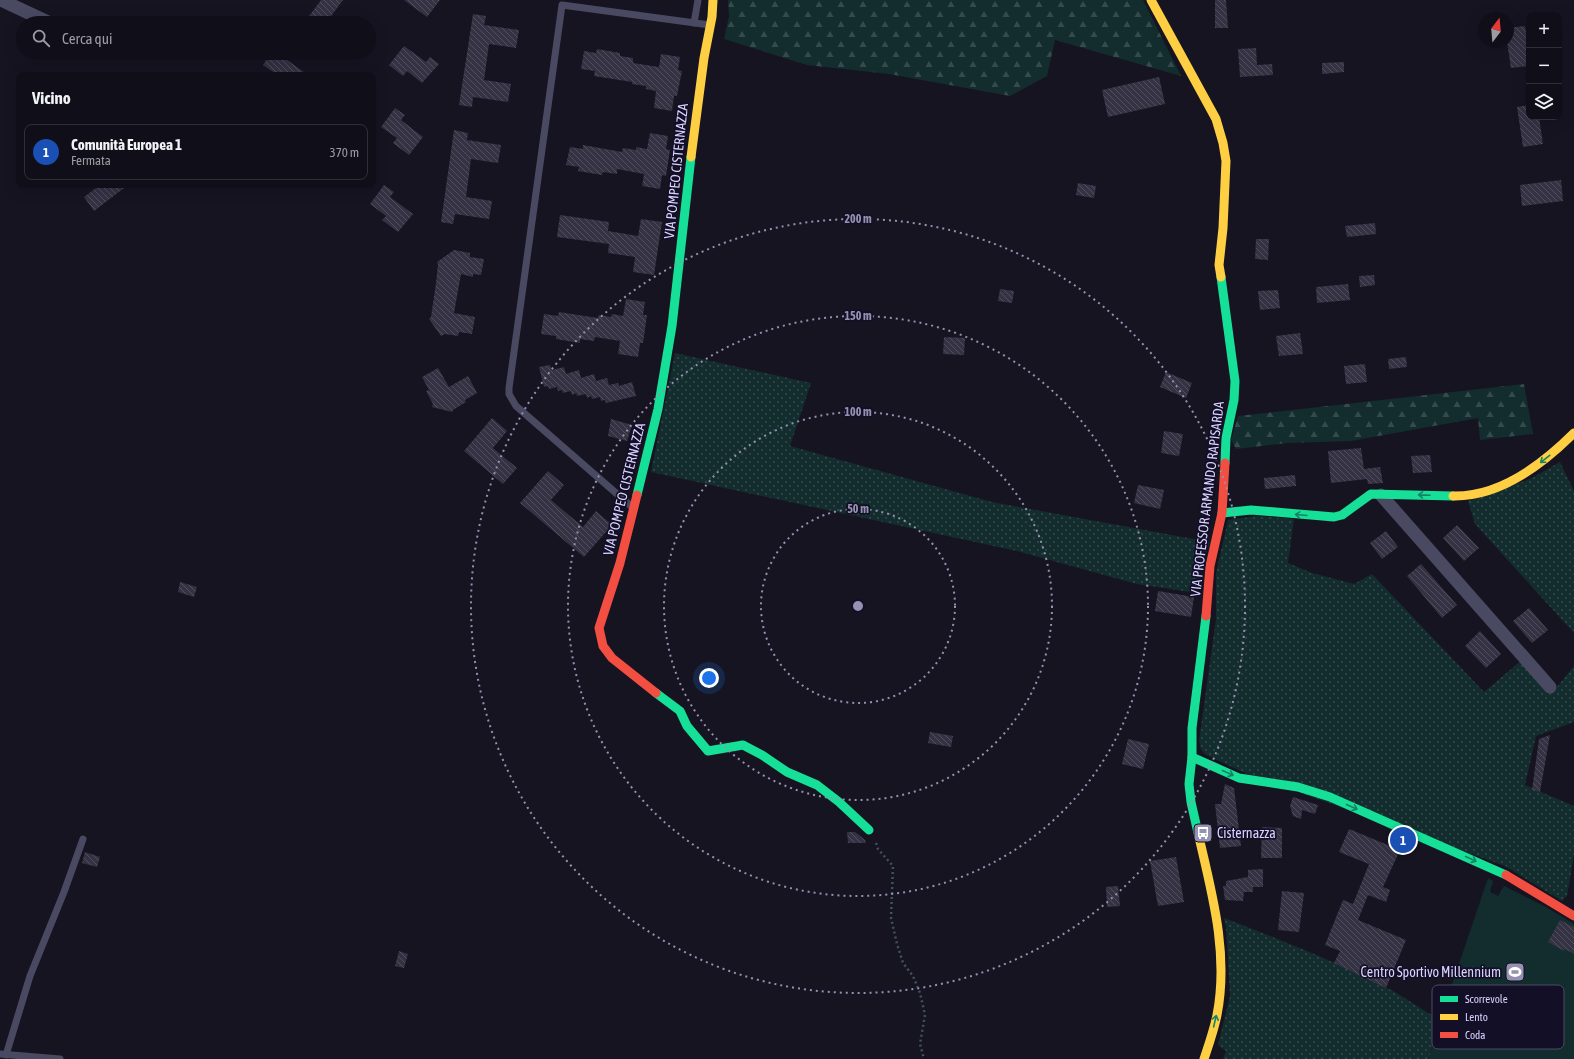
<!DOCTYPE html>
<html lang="it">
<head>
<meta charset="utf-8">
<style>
	body { margin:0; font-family:"Asap Condensed",sans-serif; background:#191822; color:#f1f3f6 }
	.controls { position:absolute; right:12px; top:12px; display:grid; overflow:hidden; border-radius:8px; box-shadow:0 4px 16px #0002 }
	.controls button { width:36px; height:36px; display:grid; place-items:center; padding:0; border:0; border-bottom:1px solid #302f38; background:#100f19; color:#f1f3f6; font:20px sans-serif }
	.compass { position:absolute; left:1478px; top:12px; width:36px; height:36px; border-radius:50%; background:#100f19; box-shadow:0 4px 16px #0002; rotate:16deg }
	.you { position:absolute; left:709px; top:678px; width:14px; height:14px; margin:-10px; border:3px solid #fff; border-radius:50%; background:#1a73e8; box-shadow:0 0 0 6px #1a73e833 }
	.badge { display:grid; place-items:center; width:26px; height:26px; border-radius:50%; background:#8c9099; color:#fff; font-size:13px; font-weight:700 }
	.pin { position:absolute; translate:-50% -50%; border:2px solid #fff; box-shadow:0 1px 4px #0006 }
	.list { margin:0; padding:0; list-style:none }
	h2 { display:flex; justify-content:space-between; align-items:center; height:52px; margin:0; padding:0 16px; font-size:17px }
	h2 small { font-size:13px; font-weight:400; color:#9c9ca2 }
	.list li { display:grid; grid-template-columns:26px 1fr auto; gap:12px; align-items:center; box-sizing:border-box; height:56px; margin:0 8px 8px; padding:0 8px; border:1px solid #302f38; border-radius:8px }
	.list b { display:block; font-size:15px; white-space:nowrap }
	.list p { margin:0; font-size:13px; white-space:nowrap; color:#9c9ca2 }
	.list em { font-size:13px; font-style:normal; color:#9c9ca2 }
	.icon { flex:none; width:22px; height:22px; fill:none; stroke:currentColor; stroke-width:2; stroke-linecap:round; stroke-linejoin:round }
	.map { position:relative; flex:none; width:1574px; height:1059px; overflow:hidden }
	.search { position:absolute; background:#100f19; box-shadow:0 4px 16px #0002; left:16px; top:16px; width:360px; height:44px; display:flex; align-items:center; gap:10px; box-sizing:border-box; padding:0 14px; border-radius:22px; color:#9c9ca2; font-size:15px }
	.panel { position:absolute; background:#100f19; box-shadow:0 4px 16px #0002; left:16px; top:72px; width:360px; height:116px; border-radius:8px }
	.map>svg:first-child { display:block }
	.grass { fill:url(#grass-dots) }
	.forest { fill:url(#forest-firs) }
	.garden { fill:#132c2d }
	.building { fill:url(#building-back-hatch) }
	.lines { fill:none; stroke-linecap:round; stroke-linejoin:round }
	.path { stroke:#44505f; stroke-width:2.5; stroke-dasharray:2 3; stroke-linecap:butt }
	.lane { stroke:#4a4962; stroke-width:7 }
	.street { stroke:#4a4962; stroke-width:13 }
	.fast { stroke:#16e098; stroke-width:9 }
	.slow { stroke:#ffcf43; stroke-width:9 }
	.jam { stroke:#f24e42; stroke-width:9 }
	.oneway { stroke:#158265 }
	.ring { fill:none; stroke:#9591b1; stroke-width:2; stroke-dasharray:2 4 }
	.labels { text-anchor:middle; stroke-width:3.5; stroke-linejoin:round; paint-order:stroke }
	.street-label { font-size:14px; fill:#d9d4ff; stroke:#130f26 }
	.poi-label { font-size:14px; fill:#d9d4ff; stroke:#130f26; text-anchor:start }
	.key { fill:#130f26; stroke:#4e4a67; stroke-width:1 }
	.key-label { font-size:11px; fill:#d9d4ff }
	.centre { fill:#9591b1; stroke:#130f26; stroke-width:2 }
	.ring-label { font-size:12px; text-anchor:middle; font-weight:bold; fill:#9591b1; stroke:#130f26; stroke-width:3.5; stroke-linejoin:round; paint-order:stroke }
</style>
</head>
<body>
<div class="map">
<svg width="1574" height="1059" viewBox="0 0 1574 1059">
	<defs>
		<pattern id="grass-dots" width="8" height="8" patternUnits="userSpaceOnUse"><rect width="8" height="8" fill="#132c2d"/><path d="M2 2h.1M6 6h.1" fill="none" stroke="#354a4c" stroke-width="1.8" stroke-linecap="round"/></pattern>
		<pattern id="forest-firs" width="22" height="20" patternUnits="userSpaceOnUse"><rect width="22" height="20" fill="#132c2d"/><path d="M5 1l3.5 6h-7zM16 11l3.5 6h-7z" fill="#354a4c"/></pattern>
		<pattern id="building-back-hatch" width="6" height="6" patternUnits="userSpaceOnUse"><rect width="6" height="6" fill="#343243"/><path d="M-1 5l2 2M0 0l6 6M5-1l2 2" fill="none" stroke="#514f5f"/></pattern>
	</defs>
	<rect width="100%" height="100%" fill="#161421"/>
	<g class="grass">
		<polygon points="675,353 811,383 790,446 992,502 1210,542 1201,568 1197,593 1137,584 1017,551 651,472"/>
		<polygon points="1560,462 1574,491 1574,633 1475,524 1468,501 1530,479"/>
		<polygon points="1257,516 1294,519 1288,563 1312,573 1354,584 1372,574 1484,692 1522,660 1552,693 1574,666 1574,722 1536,736 1525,785 1574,806 1574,855 1567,896 1562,901 1505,866 1245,773 1206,755 1201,750 1199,741 1216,619 1216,573 1228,520"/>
		<path d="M1224 918C1281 940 1338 962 1393 991 1409 1000 1424 1011 1440 1020L1429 1059H1223L1226 1051 1218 1045 1230 996 1226 927Z"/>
	</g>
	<g class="forest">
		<polygon points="728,0 1143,0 1181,76 1055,40 1047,76 1010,96 889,74 807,65 724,39 729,16"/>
		<polygon points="1524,384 1533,434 1480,440 1478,418 1351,441 1287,443 1236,449 1231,440 1238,416"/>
	</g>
	<polygon class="garden" points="1488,878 1493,881 1490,892 1498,896 1504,886 1546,907 1574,924 1574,1059 1429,1059 1440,1020"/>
	<g class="building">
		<polygon points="321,0 343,0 326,23 304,23"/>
		<polygon points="404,0 440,0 427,17"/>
		<polygon points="1215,0 1226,0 1228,28 1215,28"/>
		<polygon points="473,14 486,16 484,25 519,30 516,48 489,44 484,80 511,84 508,102 473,97 472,107 459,105"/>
		<polygon points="1525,26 1529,51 1529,66 1511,68 1507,42 1508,42 1508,28"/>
		<polygon points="404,46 426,62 430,57 439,64 422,83 407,71 403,76 389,65"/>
		<polygon points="1256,48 1257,65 1272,64 1273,75 1240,77 1238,49"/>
		<polygon points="597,49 620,53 620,56 633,58 633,63 659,67 661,54 680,57 678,70 682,71 677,96 674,96 672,111 654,108 656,91 646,89 646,86 632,84 632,82 594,76 595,71 581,69 584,51 596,53"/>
		<polygon points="271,53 286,53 283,57 308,75 278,75 263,65"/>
		<polygon points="1344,62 1344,72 1322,74 1322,63"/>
		<polygon points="1159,77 1165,104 1108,117 1102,90"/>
		<polygon points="1529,105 1529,117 1539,117 1543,144 1523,147 1517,107"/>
		<polygon points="395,108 405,115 401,120 423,137 409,155 393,143 397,138 381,127"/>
		<polygon points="454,130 468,133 467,140 501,145 498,163 471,159 466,197 492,201 489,219 455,214 453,224 441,222"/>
		<polygon points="650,133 668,136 666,149 670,150 666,176 662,175 660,189 642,186 644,174 617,169 617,174 603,172 602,175 578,171 579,167 566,165 570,147 583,149 583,145 622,152 623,148 636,150 636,147 647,149"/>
		<polygon points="1561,180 1563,201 1522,206 1520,185"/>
		<polygon points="1078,183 1096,186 1094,198 1076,195"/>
		<polygon points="100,185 128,185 94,211 84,197"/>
		<polygon points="384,185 394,192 390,197 413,214 398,232 382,220 386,216 370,204"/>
		<polygon points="560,215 609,222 608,231 638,236 641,219 662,222 654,275 633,272 635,257 608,253 609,244 557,237"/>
		<polygon points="1375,223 1376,234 1347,237 1345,226"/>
		<polygon points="1256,239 1269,239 1268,260 1255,259"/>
		<polygon points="454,250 470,253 470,257 484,259 481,275 473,274 473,277 461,274 454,313 475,317 472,334 459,332 458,336 445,334 441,336 429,319 431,317 436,283 438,264 437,262"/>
		<polygon points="1374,275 1375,285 1360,287 1359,276"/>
		<polygon points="1348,284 1350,300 1317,303 1316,287"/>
		<polygon points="1000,289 1014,291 1012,303 998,301"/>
		<polygon points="1278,290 1280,308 1260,310 1258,291"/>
		<polygon points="626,299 645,302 643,315 647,315 643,343 640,343 638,357 618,354 620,341 595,337 594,341 580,339 580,343 556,339 556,336 541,334 544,314 558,316 559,312 598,318 599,315 611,317 612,314 623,316"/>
		<polygon points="1300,333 1303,354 1279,356 1276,336"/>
		<polygon points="944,337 965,338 964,355 943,354"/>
		<polygon points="1406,357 1407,367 1389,369 1388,359"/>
		<polygon points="1365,364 1367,382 1346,384 1344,366"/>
		<polygon points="550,365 552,370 564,367 566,374 579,370 581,378 594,374 596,381 607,378 609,385 618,383 619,386 632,382 636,396 606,403 605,400 601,401 600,397 592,399 591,396 587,398 586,394 577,396 576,393 572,395 571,391 563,393 562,390 558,391 557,387 549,389 548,386 544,387 539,367"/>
		<polygon points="438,368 449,387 468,376 477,393 465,400 466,402 453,410 452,412 432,407 433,404 426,391 429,390 422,377"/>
		<polygon points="1166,372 1192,383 1186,398 1160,387"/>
		<polygon points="492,418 507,431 493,448 517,468 503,484 464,451"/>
		<polygon points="611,419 632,425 627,441 608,436"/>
		<polygon points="1164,431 1183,434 1179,456 1161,453"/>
		<polygon points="1361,448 1364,469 1380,467 1383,483 1368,484 1367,479 1331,483 1328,451"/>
		<polygon points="1430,455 1432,472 1413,473 1411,456"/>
		<polygon points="548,471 564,485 551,500 583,527 596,511 612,525 584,557 520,503"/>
		<polygon points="1295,475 1296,486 1265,489 1264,478"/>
		<polygon points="1138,485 1164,490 1160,509 1134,503"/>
		<polygon points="1457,525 1479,548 1464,561 1443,538"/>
		<polygon points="1386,531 1398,547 1382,559 1370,543"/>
		<polygon points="1421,564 1457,605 1442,618 1407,576"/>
		<polygon points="180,582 197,587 194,597 178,592"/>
		<polygon points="1158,591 1194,597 1191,617 1155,611"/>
		<polygon points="1529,608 1548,630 1532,643 1513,621"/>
		<polygon points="1480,631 1501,654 1486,668 1465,646"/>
		<polygon points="930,732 953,736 951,747 928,743"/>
		<polygon points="1550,735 1540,792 1532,790 1539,739"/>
		<polygon points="1128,739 1149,744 1143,769 1122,764"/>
		<polygon points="1225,784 1234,788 1241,846 1220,848 1215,804 1221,804"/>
		<polygon points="1293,797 1318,805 1315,814 1302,810 1301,819 1293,816 1290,806"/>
		<polygon points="1262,827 1282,828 1282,858 1261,858"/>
		<polygon points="1349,829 1400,850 1383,887 1390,890 1386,902 1368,895 1358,920 1406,940 1386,988 1334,963 1340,951 1325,945 1343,900 1353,904 1369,864 1339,852"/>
		<polygon points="847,832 855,832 865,840 866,843 848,843"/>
		<polygon points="85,852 100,857 97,867 82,863"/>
		<polygon points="1176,857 1184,902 1158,906 1150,861"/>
		<polygon points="1263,869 1263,887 1253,887 1253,892 1244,892 1243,901 1225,900 1223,886 1238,886 1226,886 1226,881 1248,877 1248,870"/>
		<polygon points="1118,886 1120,906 1107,907 1106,887"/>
		<polygon points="1282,891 1304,893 1299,932 1278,930"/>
		<polygon points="1560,920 1574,927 1574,954 1565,949 1564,951 1548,942"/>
		<polygon points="399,951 408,954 404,968 395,966"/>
	</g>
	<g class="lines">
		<polyline class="path" points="876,843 878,849 893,866 891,918 897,944 903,963 913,976 920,993 925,1015 920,1044 924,1059"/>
		<g class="lane">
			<polyline points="694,23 698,0"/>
			<polyline points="632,507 516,406 509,394 509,388 562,5 710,25"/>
			<polyline points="0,1054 60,1059"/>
			<polyline points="6,1055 30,976 64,892 83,839"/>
		</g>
		<g class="street">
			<polyline points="1,0 50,23"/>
			<polyline points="1381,495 1550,687"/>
		</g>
		<g class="fast">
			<polyline points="1221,277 1235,381 1234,400 1226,438 1225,463"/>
			<polyline points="637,495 658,409 672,326 691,157"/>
			<polyline points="1222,513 1251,510 1334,517 1342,515 1371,494 1453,496"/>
			<polyline points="656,693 680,711 687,726 708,751 743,745 762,755 787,772 817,785 839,802 869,830"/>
			<polyline points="1192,757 1239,778 1298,787 1330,797 1506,875"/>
			<polyline points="1198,833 1191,802 1189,784 1192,757 1192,728 1206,616"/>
		</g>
		<g class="slow">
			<polyline points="1151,0 1216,119 1223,143 1226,161 1223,228 1219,265 1221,277"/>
			<polyline points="691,157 704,58 712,17 713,0"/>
			<path d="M1453 496C1499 497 1542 465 1574 433"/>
			<path d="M1198 833C1212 893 1229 954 1217 1015 1214 1030 1209 1044 1204 1059"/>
		</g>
		<g class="jam">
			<polyline points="637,495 620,563 599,628 603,646 612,658 656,693"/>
			<polyline points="1206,616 1210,566 1222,513 1225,463"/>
			<polyline points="1506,875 1574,916"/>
		</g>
	</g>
	<defs><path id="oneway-shaft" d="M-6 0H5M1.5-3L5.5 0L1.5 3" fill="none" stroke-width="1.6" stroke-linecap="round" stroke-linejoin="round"/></defs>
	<g class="oneway">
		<use href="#oneway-shaft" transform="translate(1545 459) rotate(142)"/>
		<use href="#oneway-shaft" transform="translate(1424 495) rotate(-178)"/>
		<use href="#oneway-shaft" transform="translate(1301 515) rotate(-175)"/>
		<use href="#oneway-shaft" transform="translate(1228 773) rotate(24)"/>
		<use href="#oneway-shaft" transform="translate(1352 807) rotate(24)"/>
		<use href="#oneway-shaft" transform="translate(1471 859) rotate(24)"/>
		<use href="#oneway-shaft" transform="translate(1215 1021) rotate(-77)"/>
	</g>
	<g class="ring">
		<circle cx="858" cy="606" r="97"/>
		<circle cx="858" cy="606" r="194"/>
		<circle cx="858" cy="606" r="290"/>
		<circle cx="858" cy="606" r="387"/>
	</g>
	<defs>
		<g id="bus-square" transform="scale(1)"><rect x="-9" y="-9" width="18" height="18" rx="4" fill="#9591b1" stroke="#130f26"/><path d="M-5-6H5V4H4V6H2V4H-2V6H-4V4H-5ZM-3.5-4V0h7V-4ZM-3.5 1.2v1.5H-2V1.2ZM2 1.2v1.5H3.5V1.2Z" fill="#fff"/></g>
		<g id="stadium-square" transform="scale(1)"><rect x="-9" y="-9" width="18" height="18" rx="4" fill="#9591b1" stroke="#130f26"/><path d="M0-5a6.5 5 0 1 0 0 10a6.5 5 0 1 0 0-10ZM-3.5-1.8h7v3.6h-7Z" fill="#fff"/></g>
	</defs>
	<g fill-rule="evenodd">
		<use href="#bus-square" x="1203" y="833"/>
		<use href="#stadium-square" x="1515" y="972"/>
	</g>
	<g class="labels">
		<g class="street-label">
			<text transform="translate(676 171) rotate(-84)" y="5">VIA POMPEO CISTERNAZZA</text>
			<text transform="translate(624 489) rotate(-76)" y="5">VIA POMPEO CISTERNAZZA</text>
			<text transform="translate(1207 499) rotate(-83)" y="5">VIA PROFESSOR ARMANDO RAPISARDA</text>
		</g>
		<g class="poi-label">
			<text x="1217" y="838">Cisternazza</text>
			<text x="1501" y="977" text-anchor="end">Centro Sportivo Millennium</text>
		</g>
	</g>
	<rect x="1432" y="985" width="132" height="64" rx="6" class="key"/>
	<rect x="1440" y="996" width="18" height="6" fill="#16e098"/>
	<rect x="1440" y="1014" width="18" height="6" fill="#ffcf43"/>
	<rect x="1440" y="1032" width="18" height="6" fill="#f24e42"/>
	<g class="key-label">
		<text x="1465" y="1003">Scorrevole</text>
		<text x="1465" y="1021">Lento</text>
		<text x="1465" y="1039">Coda</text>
	</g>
	<circle cx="858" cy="606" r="6" class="centre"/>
	<g class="ring-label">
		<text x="858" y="223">200 m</text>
		<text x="858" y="320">150 m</text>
		<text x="858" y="416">100 m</text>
		<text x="858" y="513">50 m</text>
	</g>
</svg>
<div class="controls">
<button>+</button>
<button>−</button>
<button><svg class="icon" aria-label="layers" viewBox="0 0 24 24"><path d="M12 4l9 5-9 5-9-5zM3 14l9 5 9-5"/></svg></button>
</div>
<svg class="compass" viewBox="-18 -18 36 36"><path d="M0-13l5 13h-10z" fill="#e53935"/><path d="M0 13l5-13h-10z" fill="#9c9ca2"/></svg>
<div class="you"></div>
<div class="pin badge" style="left:1403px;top:840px;background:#1a4fb4">1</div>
<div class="search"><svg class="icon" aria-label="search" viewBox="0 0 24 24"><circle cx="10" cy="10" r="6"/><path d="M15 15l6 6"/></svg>Cerca qui</div>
<section class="panel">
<h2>Vicino<small></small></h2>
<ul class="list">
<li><span class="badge" style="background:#1a4fb4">1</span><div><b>Comunità Europea 1</b><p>Fermata</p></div><em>370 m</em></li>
</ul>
</section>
</div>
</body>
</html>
